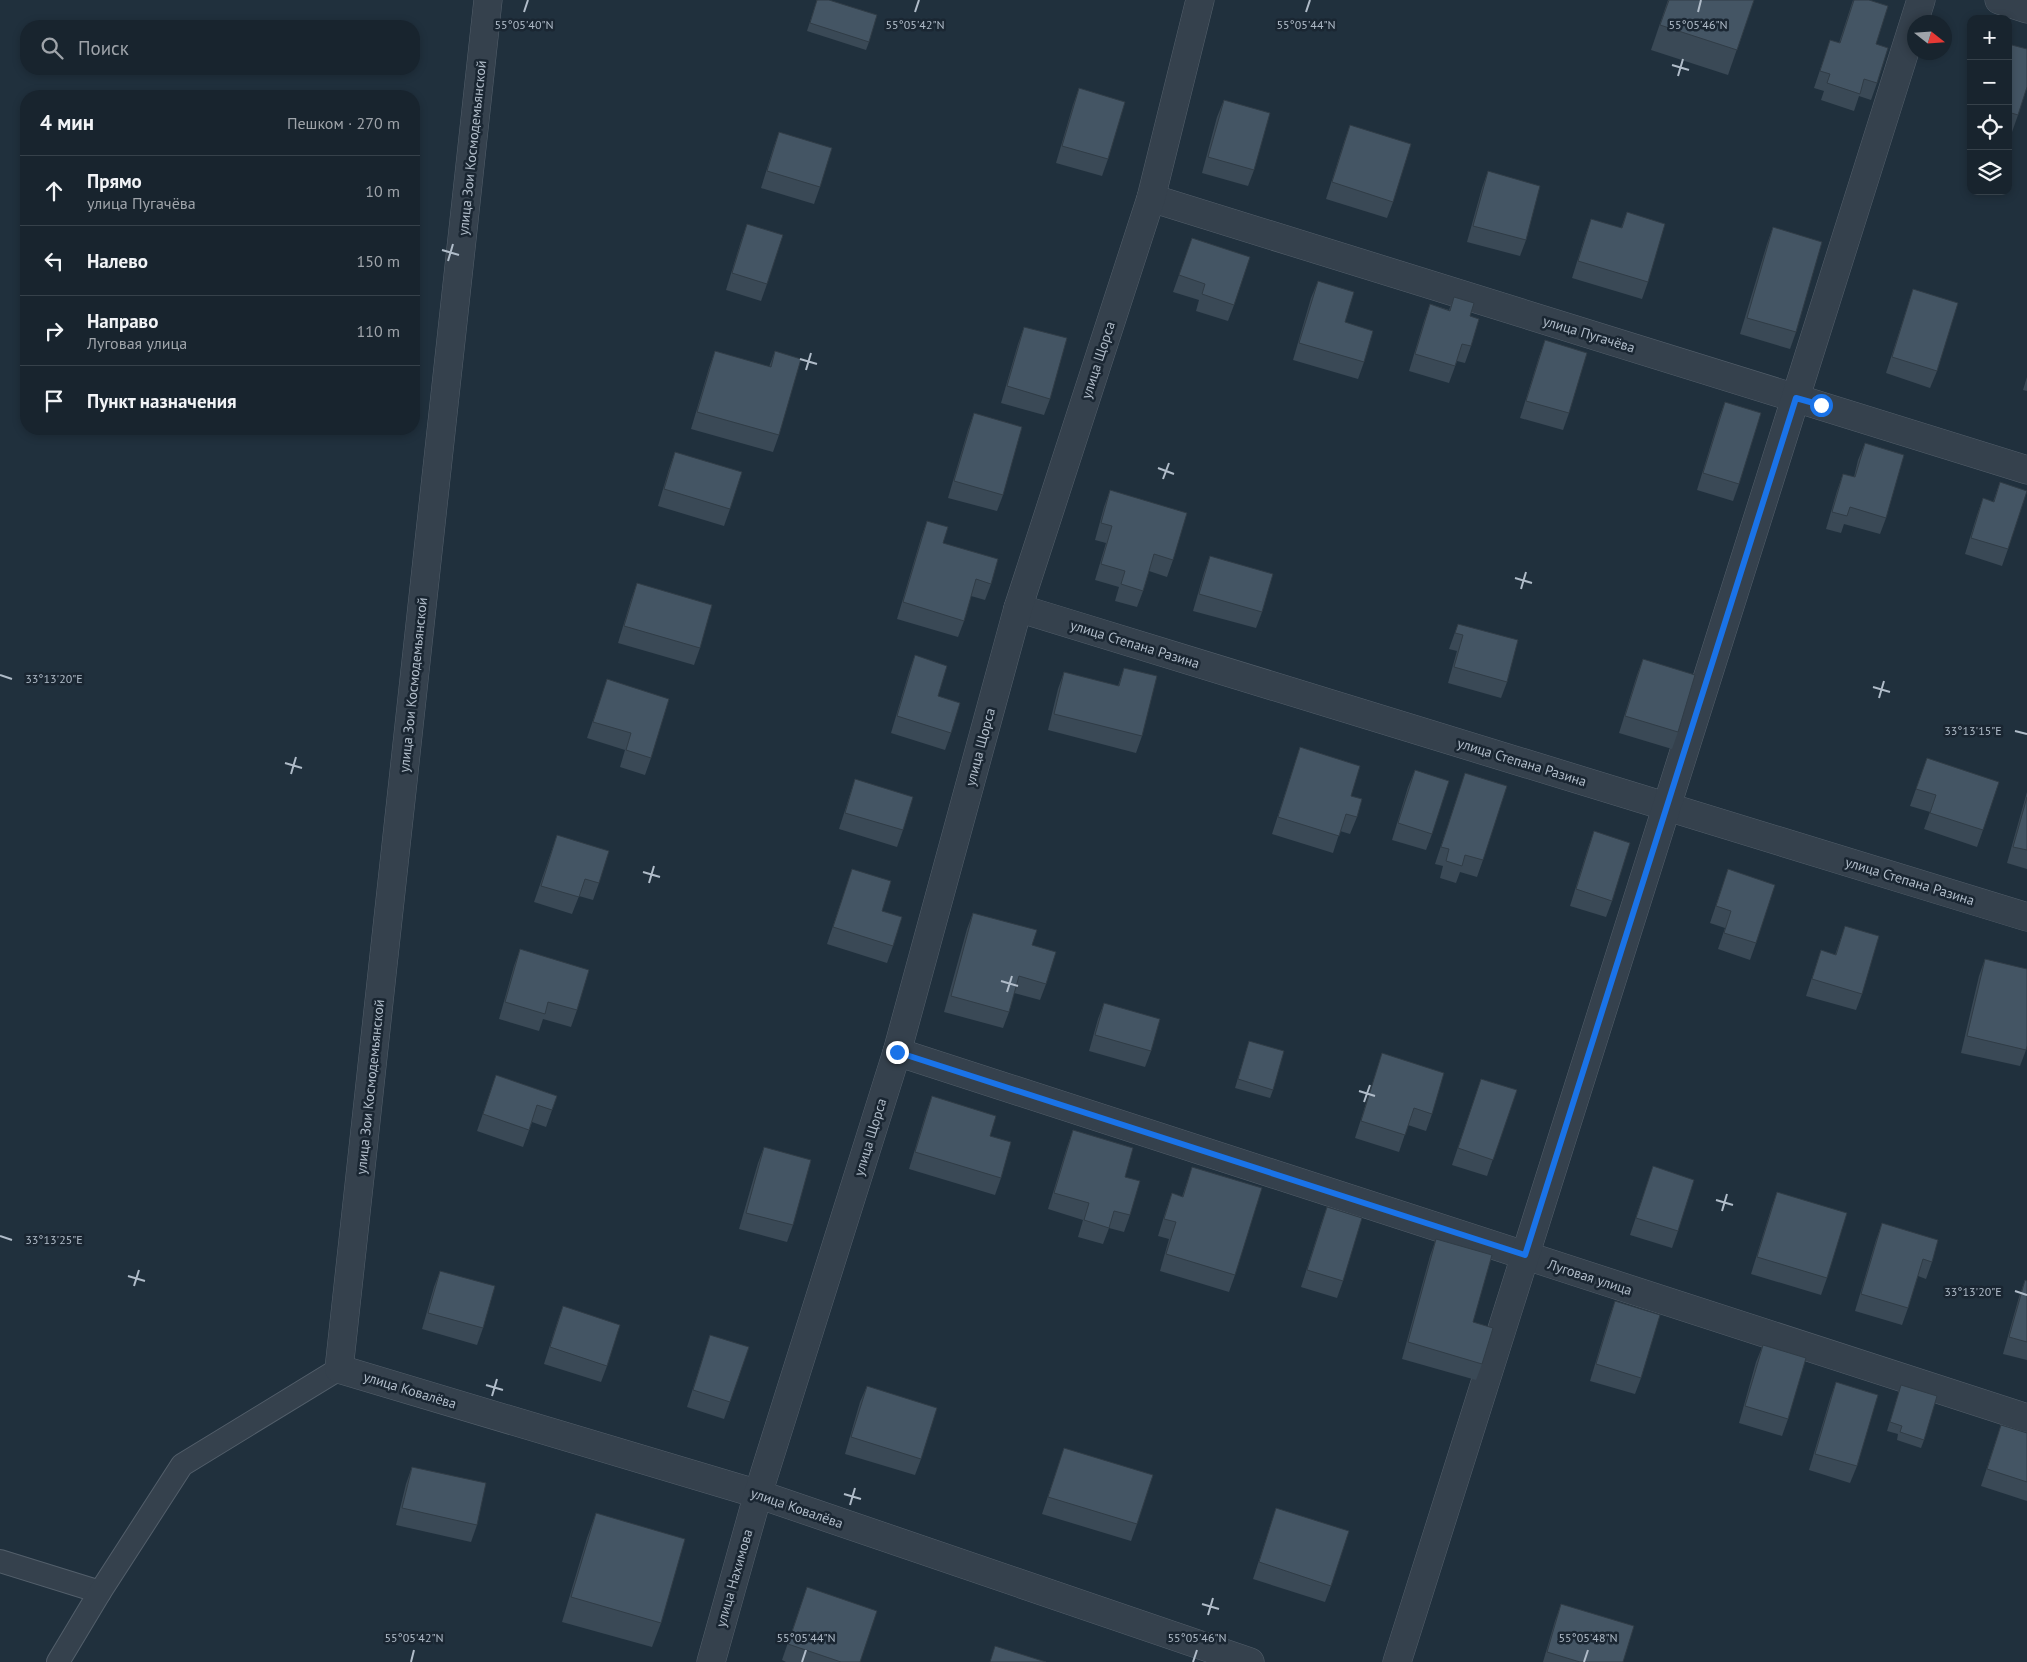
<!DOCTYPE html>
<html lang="ru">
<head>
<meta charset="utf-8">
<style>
	body { margin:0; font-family:"PT Sans",sans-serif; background:#25303a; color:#f1f3f6 }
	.controls { position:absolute; right:15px; top:15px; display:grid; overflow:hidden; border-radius:10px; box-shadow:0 2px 8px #0003 }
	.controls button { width:45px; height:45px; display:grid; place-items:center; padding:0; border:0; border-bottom:1px solid #36414a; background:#18242e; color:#f1f3f6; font:25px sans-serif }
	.compass { position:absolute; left:1907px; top:15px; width:45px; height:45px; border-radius:50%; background:#18242e; box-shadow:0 2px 8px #0003; rotate:107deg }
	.stop { position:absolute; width:15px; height:15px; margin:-11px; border:4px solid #1a73e8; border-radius:50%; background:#fff }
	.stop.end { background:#1a73e8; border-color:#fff; box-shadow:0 1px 5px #0008 }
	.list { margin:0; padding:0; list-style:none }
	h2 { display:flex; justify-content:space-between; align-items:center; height:65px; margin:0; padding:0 20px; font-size:21px }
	h2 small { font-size:16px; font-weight:400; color:#9fa4aa }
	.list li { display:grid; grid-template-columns:32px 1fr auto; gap:15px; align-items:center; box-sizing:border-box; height:70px; padding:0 20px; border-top:1px solid #36414a }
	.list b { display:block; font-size:19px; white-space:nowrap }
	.list p { margin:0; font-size:16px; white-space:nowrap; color:#9fa4aa }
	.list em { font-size:16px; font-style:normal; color:#9fa4aa }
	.icon { flex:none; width:28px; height:28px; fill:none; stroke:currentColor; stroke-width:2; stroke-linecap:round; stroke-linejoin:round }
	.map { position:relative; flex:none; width:2027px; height:1662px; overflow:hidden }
	.search { position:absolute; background:#18242e; box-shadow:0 2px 8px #0003; left:20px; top:20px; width:400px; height:55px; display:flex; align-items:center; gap:12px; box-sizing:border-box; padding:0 18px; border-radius:20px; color:#9fa4aa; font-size:19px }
	.panel { position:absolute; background:#18242e; box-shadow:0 2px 8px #0003; left:20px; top:90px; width:400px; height:345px; border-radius:20px }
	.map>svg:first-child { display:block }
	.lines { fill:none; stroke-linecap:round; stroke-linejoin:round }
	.service-casing { stroke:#535f6b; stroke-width:24 }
	.minor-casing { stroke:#535f6b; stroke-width:29 }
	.service { stroke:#35414d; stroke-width:22 }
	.minor { stroke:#35414d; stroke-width:28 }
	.wall { fill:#3a4956 }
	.building { fill:#445564; stroke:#303c46 }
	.route { stroke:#1a73e8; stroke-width:6 }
	.ticks { fill:none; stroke:#b0bcc9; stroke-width:2 }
	.labels { text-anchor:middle; stroke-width:5; stroke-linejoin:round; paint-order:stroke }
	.street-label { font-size:14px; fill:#b0bcc9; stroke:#1a2632 }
	.ticks-label { font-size:12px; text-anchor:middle; fill:#b0bcc9; stroke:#1a2632; stroke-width:5; stroke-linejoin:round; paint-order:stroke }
</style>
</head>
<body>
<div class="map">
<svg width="2027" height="1662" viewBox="0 0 2027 1662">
	<rect width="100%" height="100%" fill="#20303d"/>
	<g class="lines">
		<g class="service-casing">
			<g id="service">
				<polyline points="0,1561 100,1592"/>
				<polyline points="58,1662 100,1592 182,1465 339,1369"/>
			</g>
		</g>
		<g class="minor-casing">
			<g id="minor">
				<polyline points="488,0 339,1369 758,1494 1250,1662"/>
				<polyline points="1999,0 2027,9"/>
				<polyline points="1151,198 2027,470"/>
				<polyline points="1018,608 2027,917"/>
				<polyline points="897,1052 2027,1418"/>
				<polyline points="711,1662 758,1494 897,1052 1018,608 1151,198 1200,0"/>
				<polyline points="1397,1662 1921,0"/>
			</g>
		</g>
		<use href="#service" class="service"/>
		<use href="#minor" class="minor"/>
	</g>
	<g class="wall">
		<polygon points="817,0 869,42 866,50 807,31"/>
		<polygon points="1668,0 1754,0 1728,75 1651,50"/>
		<polygon points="1853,0 1876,44 1877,83 1871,100 1859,96 1854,111 1821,100 1824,91 1814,88 1830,40 1839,43"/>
		<polygon points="2008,44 2018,115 2012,132 2008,130"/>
		<polygon points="1079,88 1108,159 1102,176 1056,163 1073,105"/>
		<polygon points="1224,100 1254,170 1248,186 1202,173 1217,117"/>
		<polygon points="1350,125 1393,202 1387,218 1326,199 1344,142"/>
		<polygon points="779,132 820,187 814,204 761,188 773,149"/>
		<polygon points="1488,171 1526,240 1520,256 1467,242 1482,188"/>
		<polygon points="1627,212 1648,282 1642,299 1572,278 1585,236 1591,219 1621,228"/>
		<polygon points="747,224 767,284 761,301 726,290 741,241"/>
		<polygon points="1773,227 1796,332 1790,349 1740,334 1767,244"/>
		<polygon points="1192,238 1234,305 1228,321 1196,311 1199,300 1173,292"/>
		<polygon points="1318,281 1345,322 1364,362 1358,379 1293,360 1311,298"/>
		<polygon points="1913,289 1937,371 1930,388 1886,373"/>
		<polygon points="1454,297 1470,316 1471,346 1465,363 1457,361 1449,383 1409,371 1424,321 1430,304 1449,310"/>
		<polygon points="1024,327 1050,399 1044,415 1001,403 1018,344"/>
		<polygon points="1545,340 1569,413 1563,430 1520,418 1539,357"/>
		<polygon points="715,351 769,367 775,351 779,435 773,452 691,429 709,368"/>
		<polygon points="2027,377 2027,391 2023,390"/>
		<polygon points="1725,402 1739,484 1733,501 1697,490 1719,418"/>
		<polygon points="974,413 1003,495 997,511 948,498 968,430"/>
		<polygon points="1865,443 1886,518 1880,534 1844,524 1841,533 1826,529 1837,491 1843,474 1854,477 1858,460"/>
		<polygon points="675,452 730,509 724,526 658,506 669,469"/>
		<polygon points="2000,482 2008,549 2002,566 1965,554 1977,515 1983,498 1993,502"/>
		<polygon points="1110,490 1173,560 1167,577 1149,571 1143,591 1137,607 1115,601 1119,587 1095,580 1106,543 1095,540 1104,507"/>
		<polygon points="927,521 943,543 991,584 985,600 971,596 964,621 958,637 897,619 921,538"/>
		<polygon points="1210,556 1262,612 1256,628 1193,611 1204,573"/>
		<polygon points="637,583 700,648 694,665 618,643 631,600"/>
		<polygon points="1458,624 1507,682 1501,698 1448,683 1457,651 1449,649"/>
		<polygon points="915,655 938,696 951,733 945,750 891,733 909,672"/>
		<polygon points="1643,659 1678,732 1672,749 1619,733 1637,675"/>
		<polygon points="1124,668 1142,736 1136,753 1048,730 1058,689 1064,672 1118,686"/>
		<polygon points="607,679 651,758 645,775 620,767 625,750 587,738"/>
		<polygon points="1300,747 1351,796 1357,817 1350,834 1340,831 1333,853 1272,834"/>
		<polygon points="1927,758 1983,830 1977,847 1924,829 1930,812 1910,806"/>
		<polygon points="1415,770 1432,834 1426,850 1392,840 1408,787"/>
		<polygon points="1465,773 1483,860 1477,877 1460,872 1456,883 1440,878 1443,866 1435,864"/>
		<polygon points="855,779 903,830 897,847 839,829"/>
		<polygon points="2027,792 2027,869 2007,863"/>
		<polygon points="1594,831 1612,901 1606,917 1570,906 1588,848"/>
		<polygon points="557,835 599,883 593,900 579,896 572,914 534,902"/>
		<polygon points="852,869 882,911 893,946 887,963 827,944"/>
		<polygon points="1728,869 1756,943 1750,960 1718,949 1725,928 1710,923"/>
		<polygon points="973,913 1046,984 1040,1000 1014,993 1009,1012 1003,1028 944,1012 967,929"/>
		<polygon points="1845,926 1862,994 1856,1010 1806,996 1821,950 1835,955"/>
		<polygon points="520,949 577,1010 571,1027 543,1019 539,1031 499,1019 514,966"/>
		<polygon points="1985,959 2026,1050 2020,1066 1961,1053 1979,976"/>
		<polygon points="1104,1003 1151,1051 1145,1067 1089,1051 1098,1019"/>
		<polygon points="1249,1041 1273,1090 1270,1098 1235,1088"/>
		<polygon points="1382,1053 1432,1114 1426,1131 1408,1125 1399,1152 1355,1138"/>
		<polygon points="496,1075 557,1096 546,1127 532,1122 523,1147 477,1131"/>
		<polygon points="1481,1079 1517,1090 1487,1176 1452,1165"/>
		<polygon points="932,1096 990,1136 1001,1178 995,1195 909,1169 926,1113"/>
		<polygon points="1073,1130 1125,1177 1130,1215 1124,1232 1109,1228 1103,1244 1078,1237 1083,1220 1048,1209 1067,1147"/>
		<polygon points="764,1147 793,1225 787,1242 739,1229 758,1163"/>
		<polygon points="1653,1166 1678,1231 1672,1248 1630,1235"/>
		<polygon points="1192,1167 1235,1275 1229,1292 1160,1271 1169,1239 1158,1236 1166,1210 1172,1193 1182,1197"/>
		<polygon points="1777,1192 1827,1278 1821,1295 1751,1274 1771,1209"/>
		<polygon points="1327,1207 1343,1281 1337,1298 1301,1287 1321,1224"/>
		<polygon points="1882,1223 1932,1262 1926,1279 1918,1276 1908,1308 1902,1325 1855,1311 1876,1240"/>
		<polygon points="1436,1239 1473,1322 1482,1364 1476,1380 1402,1359 1430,1256"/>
		<polygon points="440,1271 483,1328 477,1345 422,1329 434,1287"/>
		<polygon points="2025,1280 2027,1281 2027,1360 2003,1354 2019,1297"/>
		<polygon points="1615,1301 1641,1378 1635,1394 1590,1381 1609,1318"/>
		<polygon points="563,1306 607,1366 601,1382 544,1364 557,1323"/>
		<polygon points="710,1335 730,1402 724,1419 687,1407"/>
		<polygon points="1763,1345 1788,1419 1782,1436 1739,1423 1756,1362"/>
		<polygon points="1836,1382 1857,1466 1850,1483 1809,1470 1830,1399"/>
		<polygon points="1901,1385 1924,1440 1921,1448 1897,1440 1898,1434 1887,1431"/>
		<polygon points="867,1386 921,1459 915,1475 845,1454 860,1402"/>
		<polygon points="2001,1425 2027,1433 2027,1501 1981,1486"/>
		<polygon points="1064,1448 1137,1524 1131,1541 1042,1514"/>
		<polygon points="412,1467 477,1525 471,1542 396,1525 406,1484"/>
		<polygon points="1276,1508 1331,1586 1325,1602 1253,1579"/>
		<polygon points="596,1513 661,1623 652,1647 562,1622 587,1538"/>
		<polygon points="807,1587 860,1662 786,1662 782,1660"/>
		<polygon points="1561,1604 1623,1662 1543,1662 1555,1621"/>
	</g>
	<g class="building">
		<polygon points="817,0 829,0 877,15 869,42 810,23"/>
		<polygon points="1669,0 1754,0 1737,50 1660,25"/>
		<polygon points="1854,0 1869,0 1888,6 1876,44 1888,48 1877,83 1864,79 1860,94 1827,83 1830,74 1820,71 1830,40 1840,43"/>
		<polygon points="2008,44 2027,49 2027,87 2018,115 2008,112"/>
		<polygon points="1079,88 1125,102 1108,159 1062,146"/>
		<polygon points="1224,100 1270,113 1254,170 1208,157"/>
		<polygon points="1350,125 1411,144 1393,202 1332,182"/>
		<polygon points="779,132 832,148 820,187 767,171"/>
		<polygon points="1488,171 1540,186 1526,240 1473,226"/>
		<polygon points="1627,212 1665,224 1648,282 1578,261 1591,219 1622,228"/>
		<polygon points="747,224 783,235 767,284 732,273"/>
		<polygon points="1773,227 1822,242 1796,332 1747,318"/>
		<polygon points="1192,238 1250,257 1234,305 1202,294 1205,284 1179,275"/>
		<polygon points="1318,281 1354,292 1345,322 1373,331 1364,362 1299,343"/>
		<polygon points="1913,289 1958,303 1937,371 1892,357"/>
		<polygon points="1454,297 1474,303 1470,316 1479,319 1471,346 1462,344 1455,366 1415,354 1430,304 1450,311"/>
		<polygon points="1024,327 1067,338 1050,399 1007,386"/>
		<polygon points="1545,340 1587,353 1569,413 1526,401"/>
		<polygon points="715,351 771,367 775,351 801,359 779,435 697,412"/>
		<polygon points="1725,402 1761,413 1739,484 1703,473"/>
		<polygon points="974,413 1022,427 1003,495 954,481"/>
		<polygon points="1865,443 1904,455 1886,518 1850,507 1847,516 1832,512 1843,474 1855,477"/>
		<polygon points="675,452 742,472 730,509 664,489"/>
		<polygon points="2000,482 2027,491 2008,549 1971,538 1983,498 1994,502"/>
		<polygon points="1110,490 1187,513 1173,560 1154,554 1143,591 1121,584 1125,571 1101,564 1112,526 1101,523"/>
		<polygon points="927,521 948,527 943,543 998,559 991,584 976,579 964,621 903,602"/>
		<polygon points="1210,556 1273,574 1262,612 1199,594"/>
		<polygon points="637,583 712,605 700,648 624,626"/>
		<polygon points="1458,624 1518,640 1507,682 1454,667 1463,635 1455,633"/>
		<polygon points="915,655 947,666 938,696 960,703 951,733 897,716"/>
		<polygon points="1643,659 1695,675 1678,732 1625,716"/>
		<polygon points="1124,668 1157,676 1142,736 1054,714 1064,672 1119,686"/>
		<polygon points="607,679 669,699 651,758 626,750 631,733 593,722"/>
		<polygon points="1300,747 1360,766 1351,796 1362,799 1357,817 1346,814 1339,836 1278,817"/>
		<polygon points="1927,758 1999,782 1983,830 1930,813 1936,795 1916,789"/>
		<polygon points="1415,770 1449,781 1432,834 1398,823"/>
		<polygon points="1465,773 1507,786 1483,860 1465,855 1462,866 1446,861 1449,849 1441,847"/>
		<polygon points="855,779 913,797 903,830 845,813"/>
		<polygon points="2027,797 2027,850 2013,847"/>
		<polygon points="1594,831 1630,843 1612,901 1576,889"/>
		<polygon points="557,835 609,851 599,883 585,879 579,897 541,886"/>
		<polygon points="852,869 891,881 882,911 902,917 893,946 833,927"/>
		<polygon points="1728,869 1775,885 1756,943 1724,933 1731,911 1716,906"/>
		<polygon points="973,913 1037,930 1032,945 1056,952 1046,984 1019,976 1009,1012 951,996"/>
		<polygon points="1845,926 1879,936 1862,994 1812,979 1821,950 1836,955"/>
		<polygon points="520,949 589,970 577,1010 548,1002 545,1014 505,1002"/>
		<polygon points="1985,959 2027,969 2027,1046 2026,1050 1967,1036"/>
		<polygon points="1104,1003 1160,1019 1151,1051 1095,1035"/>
		<polygon points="1249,1041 1284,1051 1273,1090 1238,1079"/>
		<polygon points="1382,1053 1444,1073 1432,1114 1414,1108 1405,1135 1361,1121"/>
		<polygon points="496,1075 557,1096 552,1110 537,1105 529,1130 483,1114"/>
		<polygon points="1481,1079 1517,1090 1493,1160 1458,1148"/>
		<polygon points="932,1096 996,1116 990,1136 1011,1142 1001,1178 915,1152"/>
		<polygon points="1073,1130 1133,1148 1125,1177 1140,1181 1130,1215 1114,1211 1109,1228 1084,1220 1089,1203 1054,1193"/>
		<polygon points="764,1147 811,1160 793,1225 746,1213"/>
		<polygon points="1653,1166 1694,1180 1678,1231 1636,1218"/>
		<polygon points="1192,1167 1262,1188 1235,1275 1166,1254 1176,1222 1164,1219 1172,1193 1183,1197"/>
		<polygon points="1777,1192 1847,1213 1827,1278 1757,1257"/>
		<polygon points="1327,1207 1362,1218 1343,1281 1307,1270"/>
		<polygon points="1882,1223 1938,1240 1932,1262 1923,1259 1908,1308 1861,1294"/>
		<polygon points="1436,1239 1492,1255 1473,1322 1493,1328 1482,1364 1408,1342"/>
		<polygon points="440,1271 495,1286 483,1328 428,1313"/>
		<polygon points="2025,1280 2027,1281 2027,1342 2009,1337"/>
		<polygon points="1615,1301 1660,1315 1641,1378 1596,1364"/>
		<polygon points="563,1306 620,1325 607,1366 550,1347"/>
		<polygon points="710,1335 749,1347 730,1402 693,1390"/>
		<polygon points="1763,1345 1806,1358 1788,1419 1745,1406"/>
		<polygon points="1836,1382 1878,1395 1857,1466 1815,1454"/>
		<polygon points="1901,1385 1937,1396 1924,1440 1900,1432 1902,1426 1890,1422"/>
		<polygon points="867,1386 937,1408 921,1459 851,1437"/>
		<polygon points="2001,1425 2027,1433 2027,1482 1987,1469"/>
		<polygon points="1064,1448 1153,1475 1137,1524 1048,1497"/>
		<polygon points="412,1467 486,1483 477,1525 402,1508"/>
		<polygon points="1276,1508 1349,1531 1331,1586 1259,1562"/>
		<polygon points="596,1513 685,1539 661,1623 571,1597"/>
		<polygon points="807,1587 877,1611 860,1662 841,1662 788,1644"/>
		<polygon points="1561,1604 1634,1626 1623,1662 1580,1662 1547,1652"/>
		<polygon points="995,1646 1046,1662 990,1662"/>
	</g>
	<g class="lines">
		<polyline class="route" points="897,1052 1525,1255 1796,398 1821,405"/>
	</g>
	<path class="ticks" d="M524 12 528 0M915 12 919 0M1306 12 1310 0M1698 12 1701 0M1672 65 1689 70M1678 76 1683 59M442 250 459 255M448 261 453 244M800 359 817 364M806 370 811 353M1158 468 1174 474M1163 479 1169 463M1515 578 1532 583M1521 589 1526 572M0 675 12 679M1873 687 1890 692M1879 698 1884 681M2015 731 2027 734M285 763 302 768M291 774 296 757M643 872 660 877M649 883 654 866M1001 981 1018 986M1007 992 1012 976M1359 1091 1375 1096M1364 1102 1370 1085M1716 1200 1733 1205M1722 1211 1727 1194M0 1236 12 1240M128 1276 145 1281M134 1286 139 1270M2015 1291 2027 1295M486 1385 503 1390M492 1396 497 1379M844 1494 861 1499M850 1505 855 1488M1202 1604 1219 1609M1208 1615 1213 1598M411 1662 414 1650M802 1662 806 1650M1193 1662 1197 1650M1584 1662 1588 1650"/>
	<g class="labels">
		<g class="street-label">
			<text transform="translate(472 148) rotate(-84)" y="5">улица Зои Космодемьянской</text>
			<text transform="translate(1589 334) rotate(17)" y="5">улица Пугачёва</text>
			<text transform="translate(1098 360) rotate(-72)" y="5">улица Щорса</text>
			<text transform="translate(1135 644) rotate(17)" y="5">улица Степана Разина</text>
			<text transform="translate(413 685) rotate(-84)" y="5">улица Зои Космодемьянской</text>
			<text transform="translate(980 747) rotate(-75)" y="5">улица Щорса</text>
			<text transform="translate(1522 762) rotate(17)" y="5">улица Степана Разина</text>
			<text transform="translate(1910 881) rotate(17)" y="5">улица Степана Разина</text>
			<text transform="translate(370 1087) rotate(-84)" y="5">улица Зои Космодемьянской</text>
			<text transform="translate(870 1137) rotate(-73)" y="5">улица Щорса</text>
			<text transform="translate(1590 1277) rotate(18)" y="5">Луговая улица</text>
			<text transform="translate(410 1390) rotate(17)" y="5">улица Ковалёва</text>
			<text transform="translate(797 1508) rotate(19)" y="5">улица Ковалёва</text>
			<text transform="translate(734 1578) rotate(-74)" y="5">улица Нахимова</text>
		</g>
	</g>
	<g class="ticks-label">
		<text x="524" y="29">55°05'40"N</text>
		<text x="915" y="29">55°05'42"N</text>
		<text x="1306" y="29">55°05'44"N</text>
		<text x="1698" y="29">55°05'46"N</text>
		<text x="54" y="683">33°13'20"E</text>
		<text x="1973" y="735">33°13'15"E</text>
		<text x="54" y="1244">33°13'25"E</text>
		<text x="1973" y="1296">33°13'20"E</text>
		<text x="414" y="1642">55°05'42"N</text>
		<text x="806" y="1642">55°05'44"N</text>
		<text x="1197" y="1642">55°05'46"N</text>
		<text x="1588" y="1642">55°05'48"N</text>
	</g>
</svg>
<div class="controls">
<button>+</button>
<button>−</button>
<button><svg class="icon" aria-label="locate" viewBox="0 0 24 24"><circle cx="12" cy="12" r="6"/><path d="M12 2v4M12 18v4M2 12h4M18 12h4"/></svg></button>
<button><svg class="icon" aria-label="layers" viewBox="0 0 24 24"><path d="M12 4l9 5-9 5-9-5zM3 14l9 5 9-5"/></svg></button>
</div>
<svg class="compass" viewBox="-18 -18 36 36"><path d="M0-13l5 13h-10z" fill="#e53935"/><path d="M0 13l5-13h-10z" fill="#9fa4aa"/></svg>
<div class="stop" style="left:1821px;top:405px"></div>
<div class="stop end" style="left:897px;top:1052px"></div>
<div class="search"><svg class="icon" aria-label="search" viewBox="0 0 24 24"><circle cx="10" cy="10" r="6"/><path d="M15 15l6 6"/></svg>Поиск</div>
<section class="panel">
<h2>4 мин<small>Пешком · 270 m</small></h2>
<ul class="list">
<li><svg class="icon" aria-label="ahead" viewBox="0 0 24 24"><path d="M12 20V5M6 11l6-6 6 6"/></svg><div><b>Прямо</b><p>улица Пугачёва</p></div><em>10 m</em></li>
<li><svg class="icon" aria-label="left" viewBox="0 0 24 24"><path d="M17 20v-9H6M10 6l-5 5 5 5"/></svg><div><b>Налево</b></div><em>150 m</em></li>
<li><svg class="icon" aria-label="right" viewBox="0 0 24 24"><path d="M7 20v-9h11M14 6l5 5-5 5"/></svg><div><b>Направо</b><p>Луговая улица</p></div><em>110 m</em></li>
<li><svg class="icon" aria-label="arrive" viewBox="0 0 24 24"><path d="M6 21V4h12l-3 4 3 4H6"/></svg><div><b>Пункт назначения</b></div></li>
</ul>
</section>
</div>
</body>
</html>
